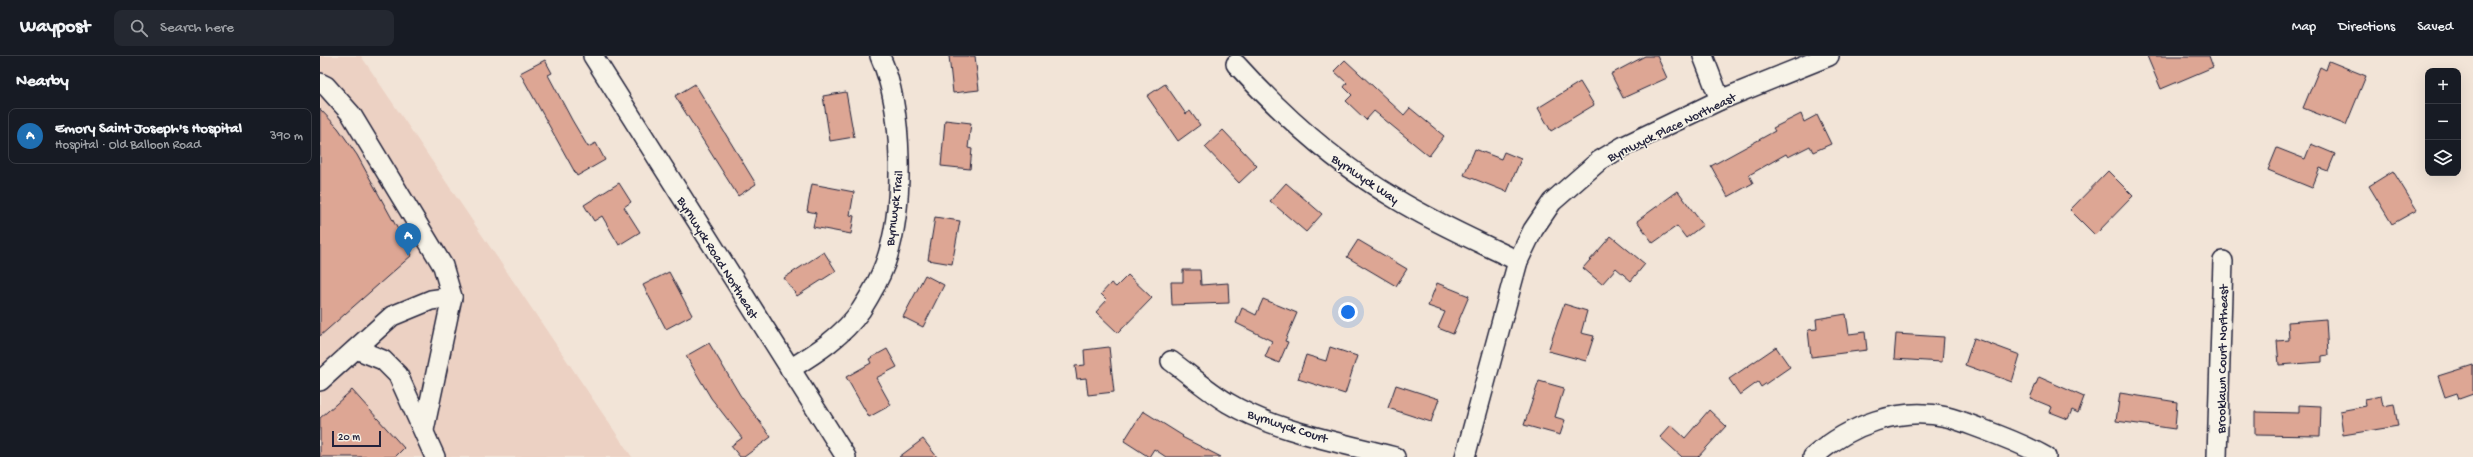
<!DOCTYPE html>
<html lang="en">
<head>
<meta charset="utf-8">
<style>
	body { margin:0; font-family:"Gochi Hand",sans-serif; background:#242831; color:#f1f3f6 }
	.controls { position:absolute; right:12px; top:12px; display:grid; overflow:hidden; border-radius:8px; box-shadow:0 4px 16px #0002 }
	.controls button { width:36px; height:36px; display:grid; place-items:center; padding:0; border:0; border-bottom:1px solid #363941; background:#171b24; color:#f1f3f6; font:20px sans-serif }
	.scale { position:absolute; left:12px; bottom:10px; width:49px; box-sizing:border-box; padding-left:4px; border:2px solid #22223b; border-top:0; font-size:11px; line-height:14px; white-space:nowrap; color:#22223b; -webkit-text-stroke:3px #f7f3e8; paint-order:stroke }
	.you { position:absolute; left:1028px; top:256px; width:14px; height:14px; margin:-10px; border:3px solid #fff; border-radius:50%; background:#1a73e8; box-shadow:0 0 0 6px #1a73e833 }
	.badge { display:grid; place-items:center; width:26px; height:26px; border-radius:50%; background:#1f6fb2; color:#fff; font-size:13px; font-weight:700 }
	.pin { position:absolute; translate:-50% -33px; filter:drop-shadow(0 1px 2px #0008) }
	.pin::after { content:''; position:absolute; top:21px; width:14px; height:12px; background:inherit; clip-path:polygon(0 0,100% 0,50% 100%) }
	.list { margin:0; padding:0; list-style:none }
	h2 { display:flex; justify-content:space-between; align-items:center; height:52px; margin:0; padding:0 16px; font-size:17px }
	h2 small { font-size:13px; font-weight:400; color:#9ea1a6 }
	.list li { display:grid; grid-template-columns:26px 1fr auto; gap:12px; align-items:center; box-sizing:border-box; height:56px; margin:0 8px 8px; padding:0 8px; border:1px solid #363941; border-radius:8px }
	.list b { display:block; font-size:15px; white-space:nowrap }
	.list p { margin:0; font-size:13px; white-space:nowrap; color:#9ea1a6 }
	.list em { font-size:13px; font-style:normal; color:#9ea1a6 }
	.icon { flex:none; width:22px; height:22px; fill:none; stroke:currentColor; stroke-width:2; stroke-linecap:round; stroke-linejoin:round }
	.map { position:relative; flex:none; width:2153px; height:401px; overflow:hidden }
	header { display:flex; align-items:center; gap:24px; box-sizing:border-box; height:56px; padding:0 20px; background:#171b24; border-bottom:1px solid #363941 }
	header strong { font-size:19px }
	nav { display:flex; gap:22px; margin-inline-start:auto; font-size:14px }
	.search { width:280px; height:36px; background:#242831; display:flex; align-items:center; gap:10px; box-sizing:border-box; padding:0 14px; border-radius:8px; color:#9ea1a6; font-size:15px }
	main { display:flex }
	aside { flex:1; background:#171b24 }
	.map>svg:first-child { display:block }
	.built { fill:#ecd1c3 }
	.building { fill:#dda694; stroke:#22223b }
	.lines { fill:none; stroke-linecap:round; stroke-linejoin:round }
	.minor-casing { stroke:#22223b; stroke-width:22 }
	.minor { stroke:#f7f3e8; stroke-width:19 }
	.labels { text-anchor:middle; stroke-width:3; stroke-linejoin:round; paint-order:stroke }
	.street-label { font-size:13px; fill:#22223b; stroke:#f7f3e8 }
</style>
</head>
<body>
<header>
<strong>Waypost</strong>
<div class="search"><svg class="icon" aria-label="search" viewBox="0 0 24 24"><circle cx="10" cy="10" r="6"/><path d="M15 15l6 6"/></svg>Search here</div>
<nav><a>Map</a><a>Directions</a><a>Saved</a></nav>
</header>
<main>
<aside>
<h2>Nearby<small></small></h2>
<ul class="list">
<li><span class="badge">A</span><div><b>Emory Saint Joseph's Hospital</b><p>Hospital · Old Balloon Road</p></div><em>390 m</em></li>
</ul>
</aside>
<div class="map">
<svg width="2153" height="401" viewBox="0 0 2153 401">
	<rect width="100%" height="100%" fill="#f2e4d7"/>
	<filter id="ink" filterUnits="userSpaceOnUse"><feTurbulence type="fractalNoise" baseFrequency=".025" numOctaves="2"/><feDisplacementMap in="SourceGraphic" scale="8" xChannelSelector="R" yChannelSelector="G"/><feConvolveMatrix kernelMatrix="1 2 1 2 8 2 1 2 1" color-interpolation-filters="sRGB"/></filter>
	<g filter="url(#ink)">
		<polygon class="built" points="0,0 41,0 312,401 0,401"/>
		<g class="building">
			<polygon points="629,0 655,0 659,34 633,37"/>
			<polygon points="1325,0 1337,0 1347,22 1303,42 1291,18"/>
			<polygon points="1827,0 1889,0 1893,11 1841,33"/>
			<polygon points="225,4 232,17 228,19 252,64 268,91 276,87 285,104 257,120 200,17"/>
			<polygon points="1025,4 1084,59 1090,52 1124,80 1109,100 1054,55 1046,64 1026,45 1032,39 1024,31 1027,27 1014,15"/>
			<polygon points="2009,5 2046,20 2026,69 1983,52 2000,11 2006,14"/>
			<polygon points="1260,26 1274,49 1231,75 1218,52"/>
			<polygon points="375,28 436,128 418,140 355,40"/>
			<polygon points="845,28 866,58 870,55 880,69 858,85 827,40"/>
			<polygon points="526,36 534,81 510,85 503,40"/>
			<polygon points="0,53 18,72 37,99 92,199 0,280"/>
			<polygon points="1481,58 1484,66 1497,59 1511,88 1493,96 1490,90 1468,101 1466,98 1429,119 1433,127 1408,141 1391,110 1455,75 1453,72"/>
			<polygon points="625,64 651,67 648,92 652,93 650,113 621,110"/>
			<polygon points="903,74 937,110 919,127 885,91"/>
			<polygon points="1991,88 2015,98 2008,115 2000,112 1992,132 1948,114 1957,92 1985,103"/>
			<polygon points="1155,93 1181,103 1184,96 1201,103 1187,136 1144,119"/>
			<polygon points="1788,115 1813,140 1775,179 1750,154"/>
			<polygon points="2073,115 2097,154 2072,168 2049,130"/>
			<polygon points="299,127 311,146 304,151 320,176 299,189 282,160 274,165 264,149"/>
			<polygon points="966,127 1002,158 986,176 950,145"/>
			<polygon points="492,128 534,136 530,159 534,160 531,178 493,171 496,157 487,155"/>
			<polygon points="1358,135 1383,169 1366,182 1357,170 1333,187 1317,165"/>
			<polygon points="615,161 640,165 632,208 608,204"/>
			<polygon points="1291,180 1325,208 1311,225 1296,212 1282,228 1263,212"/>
			<polygon points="1038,184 1087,213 1076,230 1027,201"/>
			<polygon points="504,196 516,215 477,240 464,222"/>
			<polygon points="863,214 880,214 881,229 908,227 909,247 852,249 851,226 863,226"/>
			<polygon points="349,216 372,259 346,273 323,229"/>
			<polygon points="605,219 624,229 603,271 583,261"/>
			<polygon points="808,219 832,242 798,277 776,256 787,244 781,238 791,227 796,231"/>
			<polygon points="1117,227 1149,240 1133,278 1118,272 1125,256 1108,250"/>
			<polygon points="943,243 977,257 965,285 968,286 959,307 945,301 952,285 916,267 922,252 936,259"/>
			<polygon points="1244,248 1267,255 1261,277 1274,280 1266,305 1228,295"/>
			<polygon points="1526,258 1529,278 1545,276 1547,294 1491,301 1488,274 1497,273 1496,263"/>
			<polygon points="2006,263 2008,299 2002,300 2002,306 1959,309 1957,285 1969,284 1968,266"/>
			<polygon points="1576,278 1624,281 1622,306 1574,303"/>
			<polygon points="1654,282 1700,299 1692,326 1645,309"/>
			<polygon points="389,287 420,339 451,381 424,401 420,401 411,390 422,382 391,342 366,300"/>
			<polygon points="789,291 794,336 768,339 766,322 757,323 755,310 765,309 764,294"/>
			<polygon points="1010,291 1037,300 1025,338 978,323 986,299 1006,305"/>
			<polygon points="1456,291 1470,311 1441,331 1438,326 1420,339 1409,323"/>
			<polygon points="567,293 577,311 556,322 571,349 549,361 526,321 551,307 549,303"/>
			<polygon points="2153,309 2153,338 2139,343 2137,337 2125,341 2118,320"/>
			<polygon points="1719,321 1764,341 1758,357 1752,354 1748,363 1730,356 1732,351 1710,342"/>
			<polygon points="1219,325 1244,332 1235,361 1245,364 1240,379 1204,369"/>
			<polygon points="1076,329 1119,343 1111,366 1068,352"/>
			<polygon points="32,334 84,392 75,401 0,401 0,362"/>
			<polygon points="1800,337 1857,346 1855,373 1796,365"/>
			<polygon points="2061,340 2063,350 2074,348 2078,370 2023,379 2020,355 2046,350 2045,343"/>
			<polygon points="1979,349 2001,350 2000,380 1935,379 1935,356 1979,357"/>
			<polygon points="1389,354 1406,370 1378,401 1362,401 1340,381 1351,369 1365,382"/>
			<polygon points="823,355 863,380 862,381 901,401 846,401 834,393 829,401 804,385"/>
			<polygon points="603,383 617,401 579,401"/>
		</g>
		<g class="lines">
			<g class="minor-casing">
				<g id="minor">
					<polyline points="273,0 526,401"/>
					<polyline points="1383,0 1400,44"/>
					<path d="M916 8C963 60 1015 107 1076 143 1115 167 1157 185 1198 205"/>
					<polyline points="0,27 6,30 31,58 123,210 132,241 104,374"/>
					<polyline points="36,293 63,304 78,319 115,401"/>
					<path d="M851 305C870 319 888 335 908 347 957 376 1020 386 1075 401"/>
					<path d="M470 313C496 297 523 280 541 254 550 240 559 224 565 208 585 152 584 54 560 0"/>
					<polyline points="0,325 72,260 111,244 132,241"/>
					<polyline points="1145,401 1198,205 1213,174 1232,146 1279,105 1304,90 1400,44 1509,0"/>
					<path d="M1493 401C1530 369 1579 350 1627 361 1639 364 1651 369 1662 373 1684 381 1705 389 1726 401"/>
					<polyline points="1897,401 1903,205"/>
				</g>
			</g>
			<use href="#minor" class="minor"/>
		</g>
	</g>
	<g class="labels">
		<g class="street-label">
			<text transform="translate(1351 70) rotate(-26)" y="5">Byrnwyck Place Northeast</text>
			<text transform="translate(1046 122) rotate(34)" y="5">Byrnwyck Way</text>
			<text transform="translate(573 152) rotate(-83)" y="5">Byrnwyck Trail</text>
			<text transform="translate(399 201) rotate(58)" y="5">Byrnwyck Road Northeast</text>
			<text transform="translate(1901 303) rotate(-89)" y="5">Brooklawn Court Northeast</text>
			<text transform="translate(968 369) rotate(18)" y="5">Byrnwyck Court</text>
		</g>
	</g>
</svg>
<div class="controls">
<button>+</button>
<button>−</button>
<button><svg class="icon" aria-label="layers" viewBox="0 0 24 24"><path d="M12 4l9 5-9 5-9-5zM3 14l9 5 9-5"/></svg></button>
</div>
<div class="scale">20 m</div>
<div class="you"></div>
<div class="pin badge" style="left:88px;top:200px">A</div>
</div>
</main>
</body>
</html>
